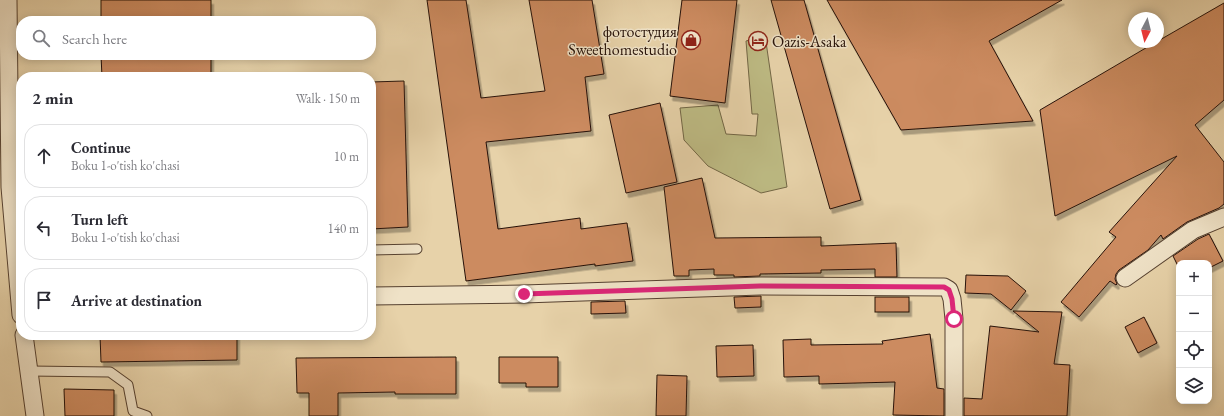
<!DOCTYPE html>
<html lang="en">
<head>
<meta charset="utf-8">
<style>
	body { margin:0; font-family:"EB Garamond",serif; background:#f2f2f3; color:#2b2b33 }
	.controls { position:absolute; right:12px; bottom:12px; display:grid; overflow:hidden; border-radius:8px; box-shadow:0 2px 10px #0003 }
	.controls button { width:36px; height:36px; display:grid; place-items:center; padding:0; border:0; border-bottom:1px solid #e1e1e2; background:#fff; color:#2b2b33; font:20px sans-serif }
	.compass { position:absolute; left:1128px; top:12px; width:36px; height:36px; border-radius:50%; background:#fff; box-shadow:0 2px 10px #0003; rotate:187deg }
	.stop { position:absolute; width:12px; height:12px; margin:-9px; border:3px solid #db2777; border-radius:50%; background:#fff }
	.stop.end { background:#db2777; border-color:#fff; box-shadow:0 1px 4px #0008 }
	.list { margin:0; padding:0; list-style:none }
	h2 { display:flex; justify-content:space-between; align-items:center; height:52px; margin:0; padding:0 16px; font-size:17px }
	h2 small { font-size:13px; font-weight:400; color:#7c7c81 }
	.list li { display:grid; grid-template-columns:26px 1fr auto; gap:12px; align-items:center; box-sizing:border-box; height:64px; margin:0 8px 8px; padding:0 8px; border:1px solid #e1e1e2; border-radius:16px }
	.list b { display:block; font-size:15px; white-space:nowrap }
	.list p { margin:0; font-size:13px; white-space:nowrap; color:#7c7c81 }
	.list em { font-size:13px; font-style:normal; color:#7c7c81 }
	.icon { flex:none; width:22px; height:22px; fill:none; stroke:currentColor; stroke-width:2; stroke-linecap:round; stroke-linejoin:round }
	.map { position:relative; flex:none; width:1224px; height:416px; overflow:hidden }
	.search { position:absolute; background:#fff; box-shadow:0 2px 10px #0003; left:16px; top:16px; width:360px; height:44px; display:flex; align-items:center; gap:10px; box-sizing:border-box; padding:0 14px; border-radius:16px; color:#7c7c81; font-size:15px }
	.panel { position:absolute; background:#fff; box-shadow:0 2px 10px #0003; left:16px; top:72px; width:360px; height:268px; border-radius:16px }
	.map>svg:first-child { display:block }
	.green { fill:#bdba83; stroke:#726645 }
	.building { fill:#cc8b61; stroke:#261107; filter:url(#shadow) }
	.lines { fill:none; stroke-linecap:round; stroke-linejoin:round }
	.lane-casing { stroke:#564130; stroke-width:11 }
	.street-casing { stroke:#564130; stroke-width:19 }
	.lane { stroke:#efe2c7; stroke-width:9 }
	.street { stroke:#efe2c7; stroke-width:17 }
	.route { stroke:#db2777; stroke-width:5 }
	.labels { text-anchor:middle; stroke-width:3; stroke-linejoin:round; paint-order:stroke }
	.poi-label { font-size:16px; fill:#261107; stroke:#efe2c7; text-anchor:end }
</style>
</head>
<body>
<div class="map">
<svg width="1224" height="416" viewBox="0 0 1224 416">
	<defs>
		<filter id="shadow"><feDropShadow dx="2.5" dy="4.5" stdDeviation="0" flood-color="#0004"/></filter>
	</defs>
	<rect width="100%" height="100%" fill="#e7d2a9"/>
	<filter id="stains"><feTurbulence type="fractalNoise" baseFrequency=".005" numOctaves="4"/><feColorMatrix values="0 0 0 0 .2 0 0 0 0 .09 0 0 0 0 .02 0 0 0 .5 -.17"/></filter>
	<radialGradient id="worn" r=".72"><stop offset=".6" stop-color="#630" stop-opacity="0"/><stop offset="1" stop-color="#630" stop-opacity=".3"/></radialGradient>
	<polygon class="green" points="765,35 787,187 761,193 708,166 684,140 680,108 718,105 726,134 756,136 758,114 752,114 746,41"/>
	<g class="building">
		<rect x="101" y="0" width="110" height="21"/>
		<polygon points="427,0 466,0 481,98 545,91 529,0 592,0 604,74 585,77 591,131 486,142 498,229 580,218 581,229 627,223 633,261 595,266 595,264 466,281"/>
		<polygon points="682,0 737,0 725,103 670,96"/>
		<polygon points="771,0 804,0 861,200 830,209"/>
		<polygon points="827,0 1062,0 989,41 1033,121 901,130"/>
		<polygon points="1224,3 1224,100 1195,125 1224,162 1224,204 1219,208 1187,222 1163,239 1161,235 1148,250 1119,270 1116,274 1115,279 1117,284 1116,285 1110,281 1079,317 1061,302 1116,237 1109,232 1177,156 1055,216 1040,110 1156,42 1158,42 1158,41"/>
		<polygon points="101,55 211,55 211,77 102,77"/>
		<polygon points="404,81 408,227 371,229 371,82"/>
		<polygon points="660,103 677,182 626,193 609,115"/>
		<polygon points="702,178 715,238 821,237 821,246 896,243 897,277 875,277 875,269 821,270 821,273 760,274 760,276 734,277 734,275 714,275 714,269 689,270 689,276 674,276 664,187"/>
		<polygon points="1209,234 1223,261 1209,268 1209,263 1179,263 1179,268 1173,256 1198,239"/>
		<polygon points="966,275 1008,276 1026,291 1011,310 991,294 965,293"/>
		<polygon points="761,296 761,307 735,308 734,297"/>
		<rect x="875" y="297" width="34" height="15"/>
		<polygon points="625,301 626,313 591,314 591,302"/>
		<polygon points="1013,311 1062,312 1054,364 1070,365 1067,416 964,416 964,398 982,399 990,326 1039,332"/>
		<polygon points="1144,317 1157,343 1138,353 1125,327"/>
		<polygon points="930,334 937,388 944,389 944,416 893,415 895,382 819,384 819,376 784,377 783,340 811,339 811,345 883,344 882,341"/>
		<polygon points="100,335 237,335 237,360 101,362"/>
		<polygon points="753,345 754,376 717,377 716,346"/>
		<polygon points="456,357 456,394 395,394 395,392 338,393 338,416 309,416 309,393 297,393 296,358"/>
		<polygon points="499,357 558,357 558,387 526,387 526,383 499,383"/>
		<polygon points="657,375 687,376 686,416 656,416"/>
		<polygon points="64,389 114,390 114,416 65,416"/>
	</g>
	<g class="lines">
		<g class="lane-casing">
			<g id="lane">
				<polyline points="371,250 417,249"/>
				<polyline points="29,371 110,372 128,385 133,411 147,416"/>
			</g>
		</g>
		<g class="street-casing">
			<g id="street">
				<polyline points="8,0 10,187 21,315"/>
				<polyline points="1125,278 1193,230 1224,217"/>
				<polyline points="371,296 524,294 760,286 944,287 949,290 952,299 954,319 954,416"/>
				<polyline points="24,335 35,416"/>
			</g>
		</g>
		<use href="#lane" class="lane"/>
		<use href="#street" class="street"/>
	</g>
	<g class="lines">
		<polyline class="route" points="524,294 760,286 944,287 949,290 952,299 954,319"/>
	</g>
	<defs>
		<g id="shop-ring" transform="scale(1)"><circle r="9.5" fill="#efe2c7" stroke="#8f2418" stroke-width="1.5"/><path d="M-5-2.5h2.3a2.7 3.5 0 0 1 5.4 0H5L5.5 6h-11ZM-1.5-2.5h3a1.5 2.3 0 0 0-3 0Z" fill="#8f2418"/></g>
		<g id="hotel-ring" transform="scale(1)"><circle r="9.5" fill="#efe2c7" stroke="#8f2418" stroke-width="1.5"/><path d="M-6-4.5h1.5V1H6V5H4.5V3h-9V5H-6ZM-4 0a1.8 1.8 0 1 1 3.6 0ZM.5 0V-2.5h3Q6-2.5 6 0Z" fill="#8f2418"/></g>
	</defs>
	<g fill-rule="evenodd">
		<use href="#shop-ring" x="691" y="40"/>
		<use href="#hotel-ring" x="758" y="41"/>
	</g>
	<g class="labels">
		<g class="poi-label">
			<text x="677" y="37">фотостудия<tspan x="677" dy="18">Sweethomestudio</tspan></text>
			<text x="772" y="47" text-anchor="start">Oazis-Asaka</text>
		</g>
	</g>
	<rect width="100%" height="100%" filter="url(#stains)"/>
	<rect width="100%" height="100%" fill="url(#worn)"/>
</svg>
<div class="controls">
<button>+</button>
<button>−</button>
<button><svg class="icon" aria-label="locate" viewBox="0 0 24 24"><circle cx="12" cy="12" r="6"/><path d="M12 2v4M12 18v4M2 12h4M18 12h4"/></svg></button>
<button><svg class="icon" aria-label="layers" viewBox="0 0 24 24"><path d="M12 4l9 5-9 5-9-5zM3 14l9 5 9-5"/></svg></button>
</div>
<svg class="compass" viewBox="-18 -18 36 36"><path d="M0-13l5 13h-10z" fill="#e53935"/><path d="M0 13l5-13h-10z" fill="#7c7c81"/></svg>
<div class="stop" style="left:954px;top:319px"></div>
<div class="stop end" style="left:524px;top:294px"></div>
<div class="search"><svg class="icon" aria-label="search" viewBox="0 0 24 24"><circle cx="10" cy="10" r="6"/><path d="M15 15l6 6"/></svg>Search here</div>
<section class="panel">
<h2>2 min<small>Walk · 150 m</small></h2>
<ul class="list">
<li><svg class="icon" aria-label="ahead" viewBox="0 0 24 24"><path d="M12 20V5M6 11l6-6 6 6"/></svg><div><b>Continue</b><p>Boku 1-o'tish ko'chasi</p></div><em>10 m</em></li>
<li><svg class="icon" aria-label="left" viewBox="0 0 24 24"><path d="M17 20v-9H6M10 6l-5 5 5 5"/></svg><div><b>Turn left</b><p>Boku 1-o'tish ko'chasi</p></div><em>140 m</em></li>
<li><svg class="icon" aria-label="arrive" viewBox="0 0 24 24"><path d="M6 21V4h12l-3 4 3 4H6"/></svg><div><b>Arrive at destination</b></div></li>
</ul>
</section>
</div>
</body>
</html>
